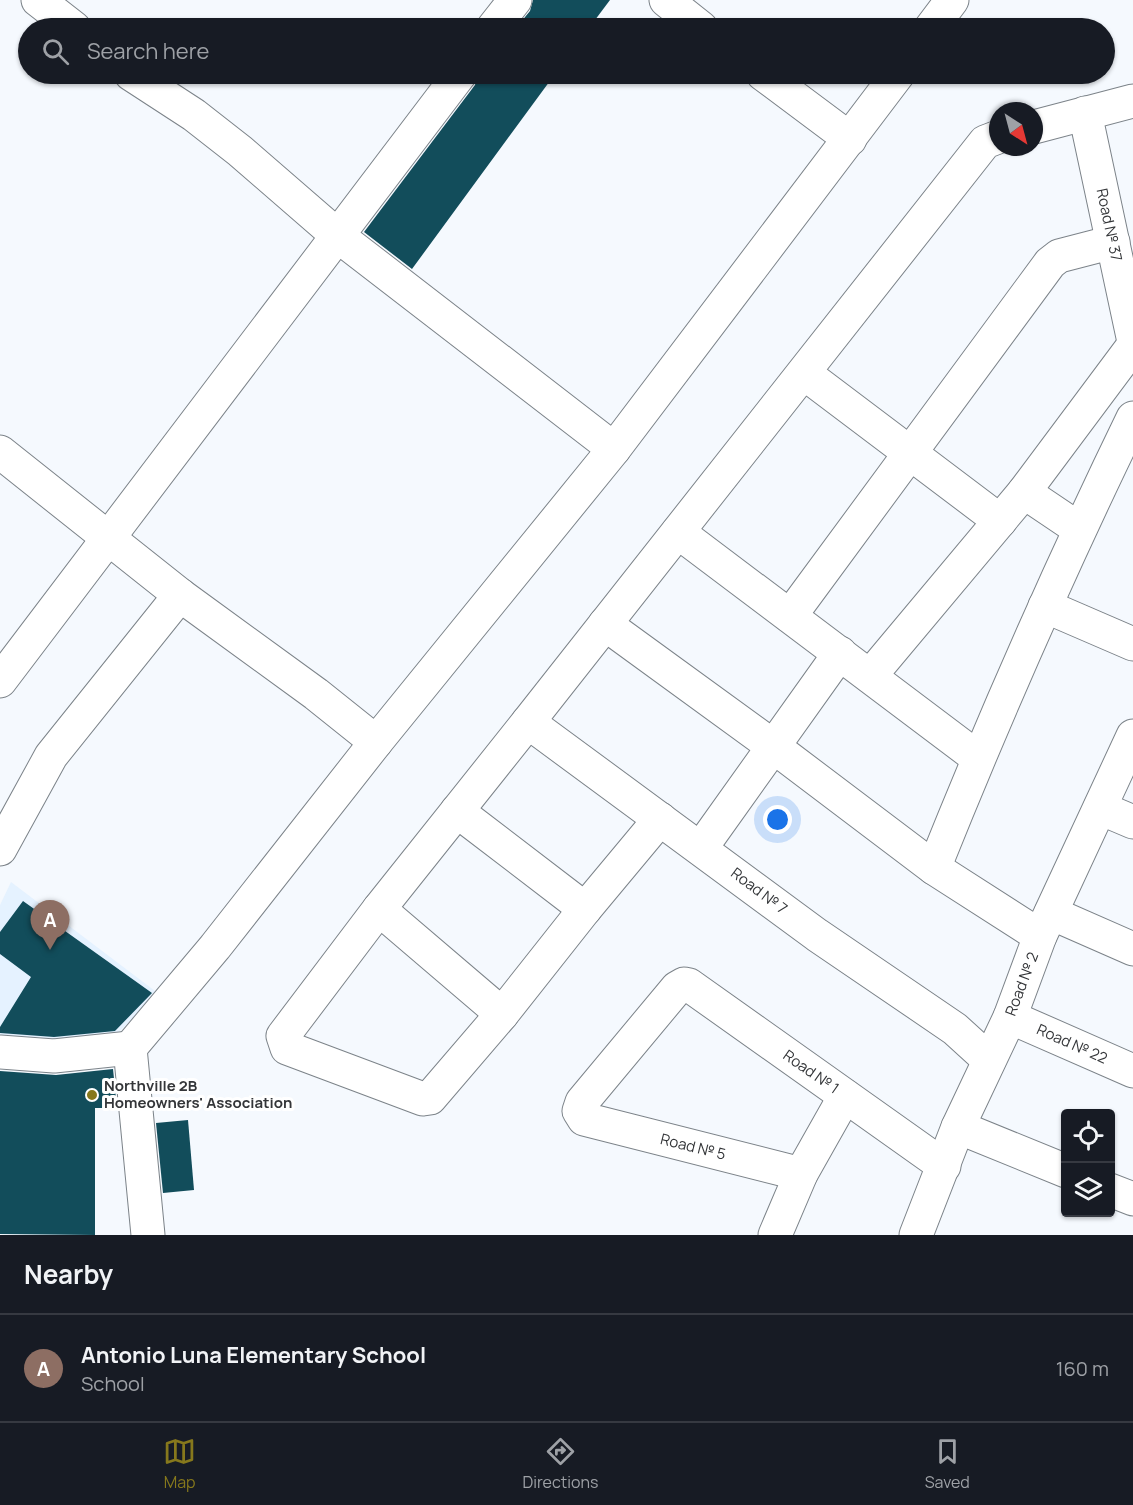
<!DOCTYPE html>
<html lang="en">
<head>
<meta charset="utf-8">
<style>
	body { margin:0; font-family:Manrope,sans-serif; background:#20242c; color:#f1f3f6 }
	.controls { position:absolute; right:18px; bottom:18px; display:grid; overflow:hidden; border-radius:6px; box-shadow:0 2px 4px #0004 }
	.controls button { width:54px; height:54px; display:grid; place-items:center; padding:0; border:0; border-bottom:2px solid #363941; background:#171b24; color:#f1f3f6; font:30px sans-serif }
	.compass { position:absolute; left:989px; top:102px; width:54px; height:54px; border-radius:50%; background:#171b24; box-shadow:0 2px 4px #0004; rotate:144deg }
	.you { position:absolute; left:778px; top:820px; width:21px; height:21px; margin:-15px; border:4px solid #fff; border-radius:50%; background:#1a73e8; box-shadow:0 0 0 9px #1a73e833 }
	.badge { display:grid; place-items:center; width:39px; height:39px; border-radius:50%; background:#86781c; color:#fff; font-size:20px; font-weight:700 }
	.pin { position:absolute; translate:-50% -50px; filter:drop-shadow(0 2px 3px #0008) }
	.pin::after { content:''; position:absolute; top:32px; width:21px; height:18px; background:inherit; clip-path:polygon(0 0,100% 0,50% 100%) }
	.list { margin:0; padding:0; list-style:none }
	h2 { display:flex; justify-content:space-between; align-items:center; height:78px; margin:0; padding:0 24px; font-size:26px }
	h2 small { font-size:20px; font-weight:400; color:#9ea1a6 }
	.list li { display:grid; grid-template-columns:39px 1fr auto; gap:18px; align-items:center; box-sizing:border-box; height:108px; padding:0 24px; border-top:2px solid #363941 }
	.list b { display:block; font-size:22px; white-space:nowrap }
	.list p { margin:0; font-size:20px; white-space:nowrap; color:#9ea1a6 }
	.list em { font-size:20px; font-style:normal; color:#9ea1a6 }
	.icon { flex:none; width:33px; height:33px; fill:none; stroke:currentColor; stroke-width:2; stroke-linecap:round; stroke-linejoin:round }
	.map { position:relative; flex:none; width:1133px; height:1235px; overflow:hidden }
	.search { position:absolute; background:#171b24; box-shadow:0 2px 4px #0004; left:18px; right:18px; top:18px; height:66px; display:flex; align-items:center; gap:15px; box-sizing:border-box; padding:0 21px; border-radius:33px; color:#9ea1a6; font-size:22px }
	.sheet { height:186px; background:#171b24 }
	nav { display:flex; justify-content:space-around; align-items:center; box-sizing:border-box; height:84px; border-top:2px solid #363941; background:#171b24; font-size:16px; color:#9ea1a6 }
	nav a { display:grid; justify-items:center; gap:3px }
	nav .on { color:#86781c }
	.map>svg:first-child { display:block }
	.built { fill:#e5f2ff }
	.building { fill:#124d5b }
	.lines { fill:none; stroke-linecap:round; stroke-linejoin:round }
	.minor-casing { stroke:#7c8389; stroke-width:35 }
	.minor { stroke:#fff; stroke-width:33 }
	.poi-dot { fill:#86781c; stroke:#fff; stroke-width:2 }
	.labels { text-anchor:middle; stroke-width:6; stroke-linejoin:round; paint-order:stroke }
	.street-label { font-size:15px; fill:#343639; stroke:#fff }
	.poi-label { font-size:15px; font-weight:bold; fill:#343639; stroke:#fff; text-anchor:start }
</style>
</head>
<body>
<div class="map">
<svg width="1133" height="1235" viewBox="0 0 1133 1235">
	<rect width="100%" height="100%" fill="#f5f9fe"/>
	<polygon class="built" points="11,882 159,994 111,1039 0,1043 0,905"/>
	<g class="building">
		<polygon points="533,0 610,0 589,28 516,28 530,11"/>
		<polygon points="478,74 555,74 412,269 364,232 475,85"/>
		<polygon points="23,901 152,993 115,1031 54,1037 0,1033 0,1027 31,977 0,954 0,932"/>
		<polygon points="113,1069 117,1108 95,1108 95,1235 0,1234 0,1071 56,1075"/>
		<polygon points="188,1120 194,1190 163,1193 156,1123"/>
	</g>
	<g class="lines">
		<g class="minor-casing">
			<g id="minor">
				<polyline points="38,0 74,28"/>
				<polyline points="666,0 701,28"/>
				<polyline points="493,28 515,0"/>
				<polyline points="931,28 952,0"/>
				<polyline points="131,74 194,115 240,151 338,236 614,449"/>
				<polyline points="763,74 850,139"/>
				<polyline points="1085,113 1133,337"/>
				<polyline points="1034,127 1133,101"/>
				<polyline points="804,373 1000,521"/>
				<polyline points="0,452 180,595 316,694 376,742"/>
				<polyline points="1024,492 1079,529"/>
				<polyline points="678,532 978,758"/>
				<polyline points="1045,606 1133,644"/>
				<polyline points="790,616 1050,263 1059,256 1113,242"/>
				<polyline points="605,624 774,747 934,868 1040,936"/>
				<polyline points="870,676 1024,492 1133,346"/>
				<polyline points="0,681 460,74"/>
				<polyline points="528,722 817,935 955,1029 989,1060"/>
				<polyline points="1100,808 1133,822"/>
				<polyline points="457,811 585,909"/>
				<polyline points="660,819 585,909 502,1014 430,1098 423,1099 287,1048 283,1036 379,909 528,722 985,142 998,137"/>
				<polyline points="701,848 840,653"/>
				<polyline points="0,849 51,756 180,595"/>
				<path d="M934 868C995 716 1061 566 1133 418"/>
				<polyline points="379,909 502,1014"/>
				<polyline points="1051,913 1133,949"/>
				<polyline points="1010,1017 1133,1071"/>
				<polyline points="0,1052 54,1056 130,1048"/>
				<polyline points="958,1127 1066,1171"/>
				<polyline points="801,1174 584,1119 579,1111 582,1102 677,988 684,984 689,985 944,1166"/>
				<polyline points="1110,1190 1133,1199"/>
				<polyline points="148,1235 130,1048 215,947 376,742 614,449 898,74"/>
				<polyline points="775,1235 801,1174 845,1096"/>
				<polyline points="916,1235 958,1127 1010,1017 1040,936 1133,736"/>
			</g>
		</g>
		<use href="#minor" class="minor"/>
	</g>
	<circle class="poi-dot" cx="92" cy="1095" r="6"/>
	<g class="labels">
		<g class="street-label">
			<text transform="translate(1109 225) rotate(78)" y="5">Road № 37</text>
			<text transform="translate(759 891) rotate(37)" y="5">Road № 7</text>
			<text transform="translate(1022 984) rotate(-69)" y="5">Road № 2</text>
			<text transform="translate(1072 1044) rotate(24)" y="5">Road № 22</text>
			<text transform="translate(811 1072) rotate(35)" y="5">Road № 1</text>
			<text transform="translate(693 1147) rotate(14)" y="5">Road № 5</text>
		</g>
		<g class="poi-label">
			<text x="104" y="1091">Northville 2B<tspan x="104" dy="17">Homeowners' Association</tspan></text>
		</g>
	</g>
</svg>
<div class="controls">
<button><svg class="icon" aria-label="locate" viewBox="0 0 24 24"><circle cx="12" cy="12" r="6"/><path d="M12 2v4M12 18v4M2 12h4M18 12h4"/></svg></button>
<button><svg class="icon" aria-label="layers" viewBox="0 0 24 24"><path d="M12 4l9 5-9 5-9-5zM3 14l9 5 9-5"/></svg></button>
</div>
<svg class="compass" viewBox="-18 -18 36 36"><path d="M0-13l5 13h-10z" fill="#e53935"/><path d="M0 13l5-13h-10z" fill="#9ea1a6"/></svg>
<div class="you"></div>
<div class="pin badge" style="left:50px;top:950px;background:#8d6e63">A</div>
<div class="search"><svg class="icon" aria-label="search" viewBox="0 0 24 24"><circle cx="10" cy="10" r="6"/><path d="M15 15l6 6"/></svg>Search here</div>
</div>
<section class="sheet">
<h2>Nearby<small></small></h2>
<ul class="list">
<li><span class="badge" style="background:#8d6e63">A</span><div><b>Antonio Luna Elementary School</b><p>School</p></div><em>160 m</em></li>
</ul>
</section>
<nav>
<a class="on"><svg class="icon" aria-label="map" viewBox="0 0 24 24"><path d="M3 6l6-2 6 2 6-2v14l-6 2-6-2-6 2zM9 4v14M15 6v14"/></svg>Map</a>
<a><svg class="icon" aria-label="directions" viewBox="0 0 24 24"><path d="M12 3l9 9-9 9-9-9zM9 14v-3h6M13 9l2 2-2 2"/></svg>Directions</a>
<a><svg class="icon" aria-label="saved" viewBox="0 0 24 24"><path d="M7 4h10v16l-5-4-5 4z"/></svg>Saved</a>
</nav>
</body>
</html>
